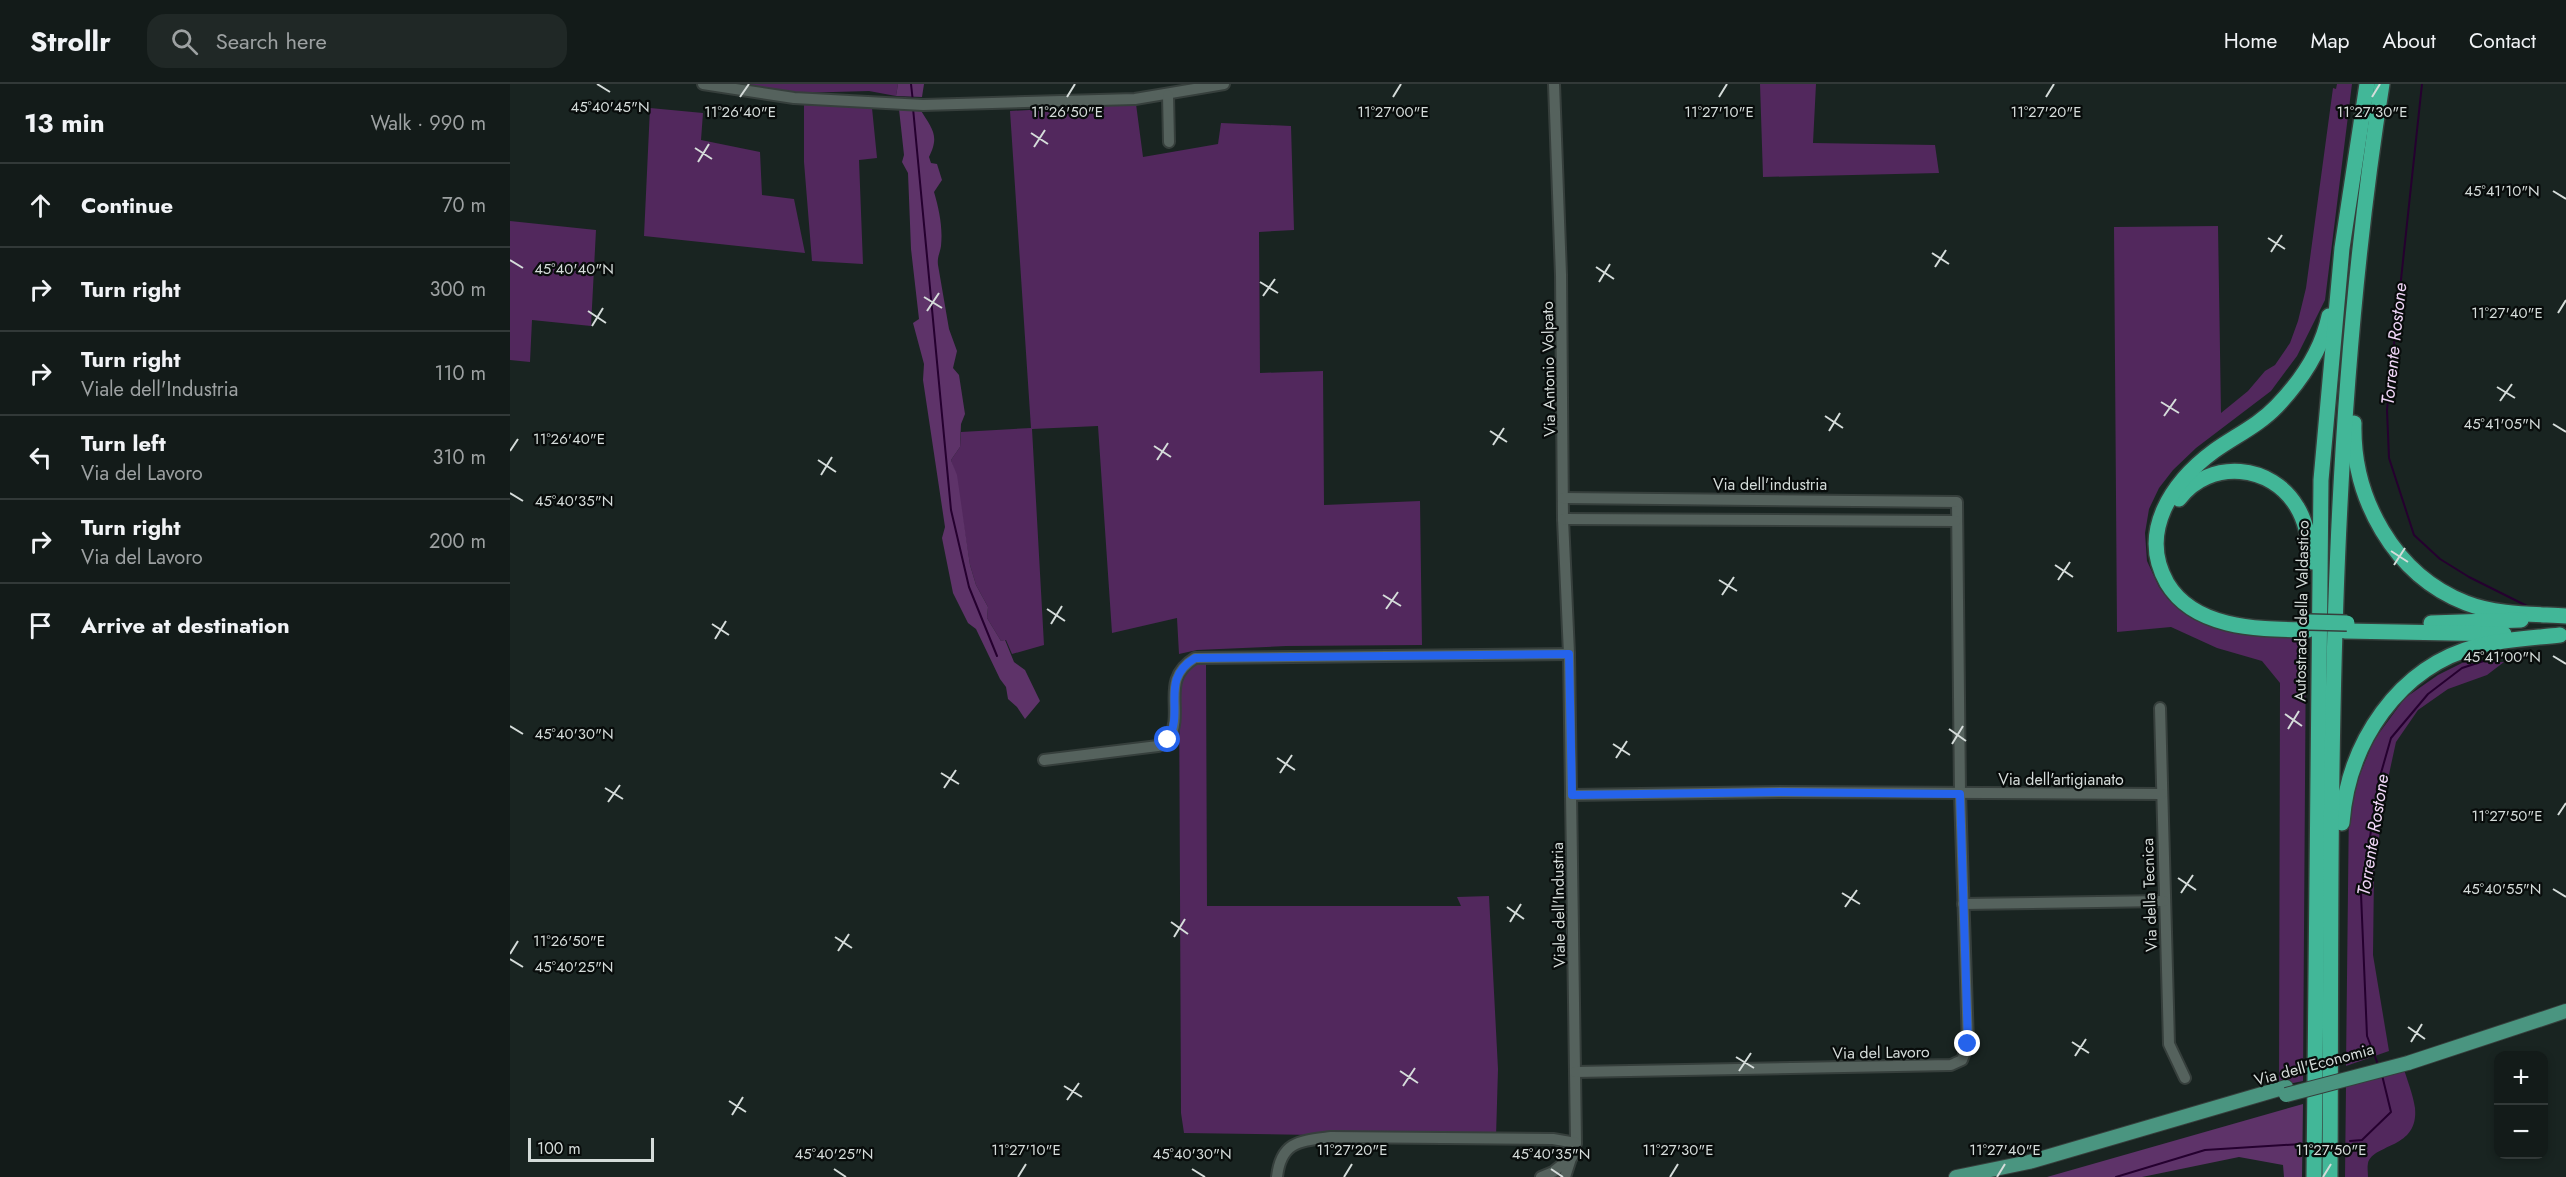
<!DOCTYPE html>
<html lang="en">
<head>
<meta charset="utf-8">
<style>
	body { margin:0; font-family:Jost,sans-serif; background:#202826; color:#f1f3f6 }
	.controls { position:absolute; right:18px; bottom:18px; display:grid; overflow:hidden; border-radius:12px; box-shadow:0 3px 9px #0003 }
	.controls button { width:54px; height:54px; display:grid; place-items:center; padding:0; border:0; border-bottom:2px solid #323938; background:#131b19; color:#f1f3f6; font:30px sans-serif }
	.scale { position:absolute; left:18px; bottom:15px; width:126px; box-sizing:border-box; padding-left:6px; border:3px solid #d5dcda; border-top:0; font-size:16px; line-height:21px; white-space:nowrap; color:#d5dcda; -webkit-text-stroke:4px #080c0b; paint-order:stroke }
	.stop { position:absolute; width:18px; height:18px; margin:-14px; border:4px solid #2563eb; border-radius:50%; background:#fff }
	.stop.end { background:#2563eb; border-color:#fff; box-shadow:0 2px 6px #0008 }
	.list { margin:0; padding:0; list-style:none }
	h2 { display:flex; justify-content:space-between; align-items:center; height:78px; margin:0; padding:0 24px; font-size:26px }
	h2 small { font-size:20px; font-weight:400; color:#9da1a2 }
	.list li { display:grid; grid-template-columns:39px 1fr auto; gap:18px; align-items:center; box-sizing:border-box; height:84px; padding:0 24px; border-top:2px solid #323938 }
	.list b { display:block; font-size:22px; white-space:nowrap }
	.list p { margin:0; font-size:20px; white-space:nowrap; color:#9da1a2 }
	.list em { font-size:20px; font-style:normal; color:#9da1a2 }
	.icon { flex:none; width:33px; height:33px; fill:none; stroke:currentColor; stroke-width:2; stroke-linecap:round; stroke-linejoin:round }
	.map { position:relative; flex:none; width:2056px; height:1093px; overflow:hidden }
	header { display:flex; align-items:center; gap:36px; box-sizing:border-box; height:84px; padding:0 30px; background:#131b19; border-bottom:2px solid #323938 }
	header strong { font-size:28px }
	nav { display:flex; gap:33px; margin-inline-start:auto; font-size:21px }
	.search { width:420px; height:54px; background:#202826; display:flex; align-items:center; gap:15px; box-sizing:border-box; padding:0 21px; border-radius:18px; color:#9da1a2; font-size:22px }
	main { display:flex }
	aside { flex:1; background:#131b19 }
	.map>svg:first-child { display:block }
	.green { fill:#52285d }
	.forest { fill:#5e3369 }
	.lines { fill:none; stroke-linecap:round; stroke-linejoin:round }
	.stream { stroke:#25002f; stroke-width:2 }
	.minor-casing { stroke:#363f3c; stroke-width:14 }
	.major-casing { stroke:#363f3c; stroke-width:16 }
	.highway-casing { stroke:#363f3c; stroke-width:18 }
	.minor { stroke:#55625d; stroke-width:10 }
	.major { stroke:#4a9580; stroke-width:14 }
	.highway { stroke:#42b798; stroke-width:15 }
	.major-bridge-casing { stroke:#363f3c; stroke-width:16; stroke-linecap:butt }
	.highway-bridge-casing { stroke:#363f3c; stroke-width:18; stroke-linecap:butt }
	.major-bridge { stroke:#4a9580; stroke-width:14 }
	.highway-bridge { stroke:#42b798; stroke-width:15 }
	.route { stroke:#2563eb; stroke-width:8 }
	.ticks { fill:none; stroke:#d5dcda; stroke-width:2 }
	.labels { text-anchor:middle; stroke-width:4.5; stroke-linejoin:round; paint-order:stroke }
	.street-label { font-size:16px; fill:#d5dcda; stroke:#080c0b }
	.water-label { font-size:18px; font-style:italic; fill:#f0d6f7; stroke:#080c0b }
	.ticks-label { font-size:15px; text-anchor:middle; fill:#d5dcda; stroke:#080c0b; stroke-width:4.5; stroke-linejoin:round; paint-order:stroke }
</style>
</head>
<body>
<header>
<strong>Strollr</strong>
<div class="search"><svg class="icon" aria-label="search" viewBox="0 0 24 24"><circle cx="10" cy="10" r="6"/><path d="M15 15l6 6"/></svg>Search here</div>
<nav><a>Home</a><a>Map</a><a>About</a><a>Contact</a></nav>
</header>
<main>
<aside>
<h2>13 min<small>Walk · 990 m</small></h2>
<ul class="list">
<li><svg class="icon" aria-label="ahead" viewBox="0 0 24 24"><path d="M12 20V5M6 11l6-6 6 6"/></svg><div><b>Continue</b></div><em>70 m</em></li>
<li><svg class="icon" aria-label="right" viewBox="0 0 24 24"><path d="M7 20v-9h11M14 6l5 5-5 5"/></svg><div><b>Turn right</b></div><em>300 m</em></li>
<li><svg class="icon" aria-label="right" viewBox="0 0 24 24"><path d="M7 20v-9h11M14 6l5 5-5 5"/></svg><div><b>Turn right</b><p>Viale dell'Industria</p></div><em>110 m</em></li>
<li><svg class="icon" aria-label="left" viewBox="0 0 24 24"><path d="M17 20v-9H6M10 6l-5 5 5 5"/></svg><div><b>Turn left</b><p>Via del Lavoro</p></div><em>310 m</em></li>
<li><svg class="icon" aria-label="right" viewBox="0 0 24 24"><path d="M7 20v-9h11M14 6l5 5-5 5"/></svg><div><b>Turn right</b><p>Via del Lavoro</p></div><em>200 m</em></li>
<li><svg class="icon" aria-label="arrive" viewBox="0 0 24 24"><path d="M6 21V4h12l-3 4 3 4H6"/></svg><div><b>Arrive at destination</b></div></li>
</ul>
</aside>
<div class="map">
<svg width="2056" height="1093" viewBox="0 0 2056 1093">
	<rect width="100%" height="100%" fill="#192421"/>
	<g class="green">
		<polygon points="223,0 388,0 386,12 359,7 288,9"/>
		<polygon points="1250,0 1306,0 1303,59 1425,61 1429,89 1253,93"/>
		<polygon points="1827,0 1842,0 1815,216 1787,272 1761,307 1686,364 1663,386 1649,404 1639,425 1635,449 1637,477 1649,503 1658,515 1683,534 1796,552 1793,997 1769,1002 1770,599 1752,577 1707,564 1661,543 1607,548 1604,143 1708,142 1711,329 1738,307 1755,287 1765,281 1780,259 1788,237 1796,204 1823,4 1826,5"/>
		<polygon points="626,20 633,73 708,60 711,39 781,42 784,146 749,148 750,289 813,287 814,421 910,417 912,561 776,562 687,566 669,570 667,534 602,549 588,342 522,345 534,561 502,570 496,556 491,557 477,534 478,523 466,501 460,481 446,392 441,376 450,363 451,348 521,344 500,27"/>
		<polygon points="294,21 362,24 367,74 349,76 353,180 302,177 294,78"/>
		<polygon points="140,24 193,29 191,56 250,68 252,111 284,115 295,169 134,152"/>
		<polygon points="0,137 86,146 81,242 22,236 20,278 0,276"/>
		<polygon points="696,578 697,822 951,822 947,813 979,812 988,985 986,1053 966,1049 816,1049 804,1051 674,1049 671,1029 669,592 675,580"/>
		<polygon points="1954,578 1994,578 1977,591 1938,605 1908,626 1886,658 1876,704 1864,789 1863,871 1879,967 1836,982 1839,717 1864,656 1895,614 1928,591"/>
		<path d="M1893 982C1897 996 1903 1010 1905 1024 1909 1065 1864 1059 1858 1079 1857 1083 1858 1089 1858 1093H1835L1836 1001Z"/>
	</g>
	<g class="forest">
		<polygon points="388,0 414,0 412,13 386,12"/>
		<path d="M389 25H410C422 45 430 51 419 73L421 79 427 80 432 96 424 108C429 125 433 143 431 162 430 169 427 173 428 181L439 245 447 267 443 284 449 291 455 330 451 340 450 363 441 376 447 391 460 481 466 501 478 523 477 534 491 557 495 556 504 578 515 586 530 617 515 635 507 623 498 615 496 603 490 595 466 545 458 539 443 509 432 454 435 443 413 296 414 280 403 239 409 235 401 165 398 89 392 78 394 71Z"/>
		<polygon points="1793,1020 1792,1093 1774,1093 1773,1081 1729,1073 1632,1093 1537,1093"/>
	</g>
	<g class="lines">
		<g class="stream">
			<polyline points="401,0 403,18"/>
			<polyline points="1912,0 1877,326 1879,374 1904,451 1930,475 1959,493 2019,523"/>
			<polyline points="403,24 441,426 459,503 487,572"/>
			<polyline points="1869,983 1857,952 1851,810 1869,696 1881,654 1918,610 1952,584 1983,574 2014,572"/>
			<polyline points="1840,1057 1852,1056 1881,1028 1872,991"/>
			<polyline points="1606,1093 1695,1066 1792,1060"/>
		</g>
		<g class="minor-casing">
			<g id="minor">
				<polyline points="193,0 284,14 413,21 625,15 714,0"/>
				<polyline points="1044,0 1051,191 1053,435 1059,570 1065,988 1066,1059 1055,1093"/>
				<polyline points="658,11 659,58"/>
				<polyline points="1053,414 1447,418 1450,710 1458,960 1452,976 1441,981 1065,988"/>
				<polyline points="1053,435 1446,437"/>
				<polyline points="1650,624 1659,960 1675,994"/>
				<path d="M534 676 648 662 659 656C675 626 649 596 685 574L1059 570"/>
				<polyline points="1061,711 1270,708 1652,710"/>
				<polyline points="1453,820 1654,817"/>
				<path d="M767 1093C771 1057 790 1057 821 1053L1043 1055 1066 1059"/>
				<polyline points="1031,1093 1043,1088 1063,1072"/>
			</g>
		</g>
		<g class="major-casing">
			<g id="major">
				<polyline points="1898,979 2056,927"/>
				<polyline points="1446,1093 1519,1078 1776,1003"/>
			</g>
		</g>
		<g class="highway-casing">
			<g id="highway">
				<path d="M1844 339C1842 414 1884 491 1956 519 1986 531 2024 530 2056 532"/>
				<path d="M1669 415C1700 374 1762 380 1787 423 1797 439 1800 460 1802 478"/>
				<polyline points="1921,539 2011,536"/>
				<path d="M1798 546C1751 545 1685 546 1657 499 1628 448 1662 398 1704 367 1725 352 1749 341 1767 322 1791 297 1812 265 1819 232"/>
				<polyline points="1835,547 1994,550"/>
				<path d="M1832 739C1838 659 1888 583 1968 562 1995 555 2023 554 2050 551"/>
				<polyline points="1804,1093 1811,396 1832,164 1857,0"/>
				<path d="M1820 1093C1822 728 1814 361 1872 0"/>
			</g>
		</g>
		<use href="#minor" class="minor"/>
		<use href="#major" class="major"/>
		<use href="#highway" class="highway"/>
		<g class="major-bridge-casing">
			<polyline id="major-bridge" points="1776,1011 1898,979"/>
		</g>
		<g class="highway-bridge-casing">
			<polyline id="highway-bridge" points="1799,538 1837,539"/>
		</g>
		<use href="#major-bridge" class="major-bridge"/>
		<use href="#highway-bridge" class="highway-bridge"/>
	</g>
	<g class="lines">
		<path class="route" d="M658 656C675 626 649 596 685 574L1059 570 1062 711 1270 708 1450 710 1458 960"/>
	</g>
	<path class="ticks" d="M87 0 100 8M230 13 239 0M557 13 565 0M883 13 891 0M1209 13 1217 0M1536 13 1544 0M1862 13 1870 0M521 49 538 60M524 63 535 46M185 64 202 75M188 78 199 60M2043 107 2056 115M1758 154 1775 165M1761 168 1772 151M1422 169 1439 180M0 176 13 184M1086 183 1104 195M1425 183 1436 166M750 198 768 209M1089 198 1100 180M753 212 765 195M414 213 432 224M78 227 96 239M417 227 429 209M2048 229 2056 216M82 242 93 224M1987 303 2005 314M1990 317 2002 300M1651 318 1669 329M1315 332 1333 344M1654 332 1666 315M2043 340 2056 348M980 347 997 358M1319 347 1330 329M983 361 994 344M644 362 661 373M0 367 8 355M308 376 326 388M647 376 658 359M311 391 322 373M0 409 13 417M1881 467 1898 478M1545 481 1563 493M1884 481 1895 464M1209 496 1227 507M1548 496 1560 478M873 511 891 522M1212 511 1224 493M537 525 555 537M876 525 888 508M202 540 219 551M541 540 552 522M205 555 216 537M2043 572 2056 580M1775 630 1792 642M0 642 13 650M1439 645 1456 657M1778 645 1789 627M1103 660 1120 671M1442 660 1453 642M767 674 785 686M1106 674 1117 657M431 689 449 700M770 689 782 671M95 704 113 715M434 704 446 686M98 718 110 701M2048 731 2056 719M1668 794 1686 806M2043 805 2056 813M1332 809 1350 820M1671 809 1683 791M997 823 1014 835M1335 823 1347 806M661 838 678 850M1000 838 1011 820M325 853 342 864M664 853 675 835M328 867 339 850M0 870 8 857M0 875 13 883M1898 943 1915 955M1562 958 1579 969M1901 958 1912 940M1565 972 1576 955M1226 973 1244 984M890 987 908 999M1229 987 1241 969M554 1002 572 1013M893 1002 905 984M557 1016 569 999M219 1017 236 1028M222 1031 233 1013M324 1085 336 1093M682 1085 695 1093M1041 1085 1053 1093M508 1093 516 1080M834 1093 842 1080M1160 1093 1168 1080M1487 1093 1495 1080M1813 1093 1821 1080"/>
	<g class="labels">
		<g class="street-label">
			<text transform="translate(1038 285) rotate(-91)" y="6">Via Antonio Volpato</text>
			<text x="1260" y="406">Via dell'industria</text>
			<text transform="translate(1791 527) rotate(-89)" y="6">Autostrada della Valdastico</text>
			<text x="1551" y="701">Via dell'artigianato</text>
			<text transform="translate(1639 811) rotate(-92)" y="6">Via della Tecnica</text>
			<text transform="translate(1048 821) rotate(-91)" y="6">Viale dell'Industria</text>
			<text transform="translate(1371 968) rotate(-1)" y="6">Via del Lavoro</text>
			<text transform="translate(1804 980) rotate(-15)" y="6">Via dell'Economia</text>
		</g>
		<g class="water-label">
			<text transform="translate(1884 260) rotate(-84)" y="6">Torrente Rostone</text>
			<text transform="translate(1863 751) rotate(-81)" y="6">Torrente Rostone</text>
		</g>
	</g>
	<g class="ticks-label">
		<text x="100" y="28">45°40'45"N</text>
		<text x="230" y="33">11°26'40"E</text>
		<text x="557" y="33">11°26'50"E</text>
		<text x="1209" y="33">11°27'10"E</text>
		<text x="883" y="33">11°27'00"E</text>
		<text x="1536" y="33">11°27'20"E</text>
		<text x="1862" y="33">11°27'30"E</text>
		<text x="1992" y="112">45°41'10"N</text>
		<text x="64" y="190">45°40'40"N</text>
		<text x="1997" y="234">11°27'40"E</text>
		<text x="1992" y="345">45°41'05"N</text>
		<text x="59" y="360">11°26'40"E</text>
		<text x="64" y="422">45°40'35"N</text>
		<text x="1992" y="578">45°41'00"N</text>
		<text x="64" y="655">45°40'30"N</text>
		<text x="1997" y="737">11°27'50"E</text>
		<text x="1992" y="810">45°40'55"N</text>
		<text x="59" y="862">11°26'50"E</text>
		<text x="64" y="888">45°40'25"N</text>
		<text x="516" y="1071">11°27'10"E</text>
		<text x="842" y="1071">11°27'20"E</text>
		<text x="1168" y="1071">11°27'30"E</text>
		<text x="1495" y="1071">11°27'40"E</text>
		<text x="1821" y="1071">11°27'50"E</text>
		<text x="324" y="1075">45°40'25"N</text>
		<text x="682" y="1075">45°40'30"N</text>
		<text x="1041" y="1075">45°40'35"N</text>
	</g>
</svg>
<div class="controls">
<button>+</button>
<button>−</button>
</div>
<div class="scale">100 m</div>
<div class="stop" style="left:658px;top:656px"></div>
<div class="stop end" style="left:1458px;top:960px"></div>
</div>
</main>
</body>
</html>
